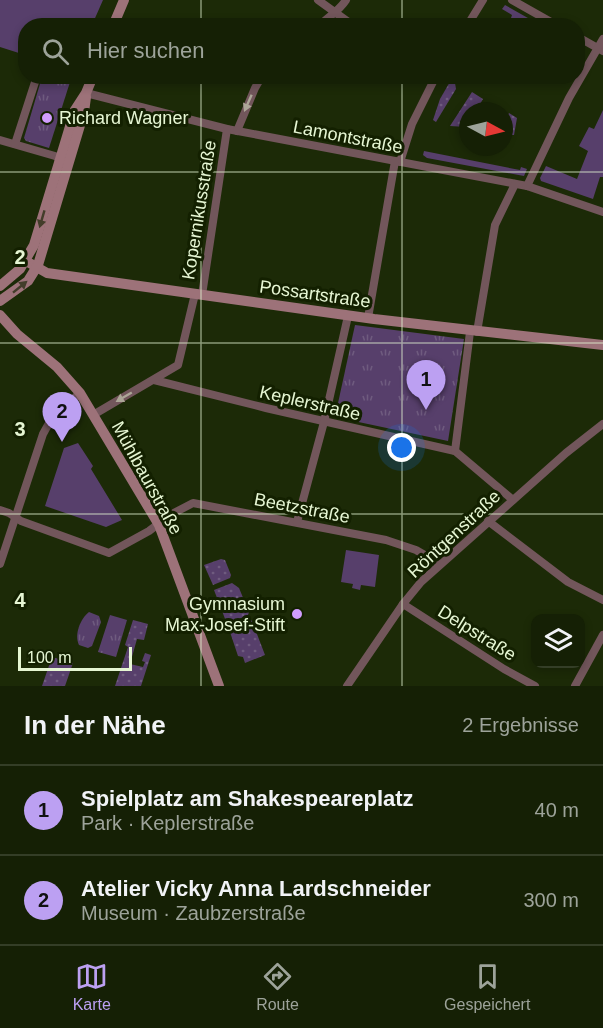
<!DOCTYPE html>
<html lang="de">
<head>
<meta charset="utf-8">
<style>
	body { margin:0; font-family:Helvetica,sans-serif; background:#222d13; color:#f1f3f6 }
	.controls { position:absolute; right:18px; bottom:18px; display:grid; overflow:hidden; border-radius:12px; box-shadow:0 3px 9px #0003 }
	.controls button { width:54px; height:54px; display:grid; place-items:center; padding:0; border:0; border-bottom:2px solid #343e27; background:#152005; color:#f1f3f6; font:30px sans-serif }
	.compass { position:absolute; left:459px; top:102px; width:54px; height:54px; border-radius:50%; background:#152005; box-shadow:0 3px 9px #0003; rotate:97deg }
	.scale { position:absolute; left:18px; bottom:15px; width:114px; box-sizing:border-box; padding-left:6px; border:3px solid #e6f6d3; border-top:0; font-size:16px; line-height:21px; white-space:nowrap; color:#e6f6d3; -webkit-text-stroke:4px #132000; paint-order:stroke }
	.you { position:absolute; left:402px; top:448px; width:21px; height:21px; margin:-15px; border:4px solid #fff; border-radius:50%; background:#1a73e8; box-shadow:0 0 0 9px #1a73e833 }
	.badge { display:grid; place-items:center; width:39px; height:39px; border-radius:50%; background:#bca0f2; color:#111; font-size:20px; font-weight:700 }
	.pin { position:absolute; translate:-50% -50px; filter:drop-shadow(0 2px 3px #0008) }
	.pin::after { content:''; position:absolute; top:32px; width:21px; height:18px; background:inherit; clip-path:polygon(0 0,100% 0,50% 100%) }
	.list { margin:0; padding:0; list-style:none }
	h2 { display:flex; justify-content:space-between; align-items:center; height:78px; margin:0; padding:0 24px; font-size:26px }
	h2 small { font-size:20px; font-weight:400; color:#9da39a }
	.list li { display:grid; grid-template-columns:39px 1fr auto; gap:18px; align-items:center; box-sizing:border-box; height:90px; padding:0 24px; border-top:2px solid #343e27 }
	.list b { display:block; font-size:22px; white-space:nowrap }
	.list p { margin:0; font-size:20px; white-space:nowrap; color:#9da39a }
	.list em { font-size:20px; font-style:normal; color:#9da39a }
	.icon { flex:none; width:33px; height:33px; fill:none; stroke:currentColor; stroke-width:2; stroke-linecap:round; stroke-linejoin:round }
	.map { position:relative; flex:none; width:603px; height:686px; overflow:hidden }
	.search { position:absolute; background:#152005; box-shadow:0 3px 9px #0003; left:18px; right:18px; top:18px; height:66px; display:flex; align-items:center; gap:15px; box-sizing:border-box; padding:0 21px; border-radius:24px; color:#9da39a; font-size:22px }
	.sheet { height:258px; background:#152005 }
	nav { display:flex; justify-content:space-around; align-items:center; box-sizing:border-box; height:84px; border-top:2px solid #343e27; background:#152005; font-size:16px; color:#9da39a }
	nav a { display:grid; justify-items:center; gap:3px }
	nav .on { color:#bca0f2 }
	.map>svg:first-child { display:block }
	.grass { fill:url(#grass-dots) }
	.park { fill:url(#park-tufts) }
	.garden { fill:#573f6b }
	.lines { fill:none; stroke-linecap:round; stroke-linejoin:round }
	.street { stroke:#72565b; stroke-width:8 }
	.secondary { stroke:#9d7279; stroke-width:10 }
	.oneway { fill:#aca697 }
	.oneway2 { fill:#433d2a }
	.grid { fill:none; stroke:#e6f6d3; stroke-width:1.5; stroke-opacity:0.55 }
	.poi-dot { fill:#d19dfe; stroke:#132000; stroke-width:2 }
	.labels { text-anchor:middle; stroke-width:6; stroke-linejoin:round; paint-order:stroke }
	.poi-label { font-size:18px; fill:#e6f6d3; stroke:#132000; text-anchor:start }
	.street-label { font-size:18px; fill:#e6f6d3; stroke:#132000 }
	.grid-label { font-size:20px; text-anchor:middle; font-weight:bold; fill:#e6f6d3; stroke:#132000; stroke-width:6; stroke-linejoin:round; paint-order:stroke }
</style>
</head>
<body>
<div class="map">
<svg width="603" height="686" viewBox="0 0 603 686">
	<defs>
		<pattern id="grass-dots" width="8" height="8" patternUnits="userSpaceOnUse" patternTransform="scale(1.5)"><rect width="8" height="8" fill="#573f6b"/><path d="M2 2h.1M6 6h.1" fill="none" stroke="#6f5b7f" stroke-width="1.8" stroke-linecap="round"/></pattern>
		<pattern id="park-tufts" width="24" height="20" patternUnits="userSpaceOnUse" patternTransform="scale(1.5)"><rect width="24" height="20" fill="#573f6b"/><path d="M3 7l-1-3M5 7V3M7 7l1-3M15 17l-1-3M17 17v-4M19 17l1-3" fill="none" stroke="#6f5b7f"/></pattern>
	</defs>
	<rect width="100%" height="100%" fill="#1c2a07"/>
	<g class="grass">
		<polygon points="451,80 455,83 456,89 436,122 433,120 440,99"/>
		<polygon points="472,92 483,99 476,111 468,111 468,124 466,127 450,126"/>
		<polygon points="509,113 517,118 514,135 510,135 507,143 504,142 504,122"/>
		<polygon points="221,559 225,560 231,575 230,578 213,585 204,565"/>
		<polygon points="232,583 239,588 249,612 248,615 227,624 214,590"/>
		<polygon points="249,619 252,621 265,655 245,663 243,657 238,656 229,629"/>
		<polygon points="133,620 148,624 144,640 137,639 130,664 143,667 145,662 142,661 145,653 151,655 141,686 115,686 128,647 125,645"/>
		<polygon points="52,657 73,663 65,686 42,686"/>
	</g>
	<g class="park">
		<polygon points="42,77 55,77 70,82 49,148 26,141 24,138"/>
		<polygon points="355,325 464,339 448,441 335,417"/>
		<path d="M89 612 99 616 101 622 92 646 88 648 79 645C74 635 80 619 89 612Z"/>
		<polygon points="110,615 127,620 116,657 98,652"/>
	</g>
	<g class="garden">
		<polygon points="0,0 103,0 92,25 26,26 25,45 22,54 0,47"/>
		<polygon points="505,5 535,22 533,25 522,25 511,18 512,15 502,9"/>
		<polygon points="603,110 603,177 600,177 593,199 541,181 540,178 546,166 577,179 588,151 579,146 589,127 594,129"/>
		<polygon points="424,151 520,170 521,167 527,169 524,176 427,158 423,155"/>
		<polygon points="78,443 93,466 91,469 122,520 106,527 45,506 64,448"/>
		<polygon points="346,550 379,555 375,587 361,585 360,590 352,588 353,584 341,582"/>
	</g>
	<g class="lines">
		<g class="street">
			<polyline points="318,0 354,26"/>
			<polyline points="512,0 558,26"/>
			<path d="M319 26C329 16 339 11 346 0"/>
			<polyline points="467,26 483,0"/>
			<polyline points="578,37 603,51"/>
			<polyline points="80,76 91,80"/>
			<polyline points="86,93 227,129 527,186 603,212"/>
			<polyline points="237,131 255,88 262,76"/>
			<polyline points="0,140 55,156 62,160"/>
			<polyline points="15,144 37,76"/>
			<polyline points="400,162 412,124 436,76"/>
			<polyline points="527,186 569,98 603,39"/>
			<polyline points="202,295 227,129"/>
			<polyline points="368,318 395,161"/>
			<polyline points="477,332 495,225 515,184"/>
			<polyline points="154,380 266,408 455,451 513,500"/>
			<polyline points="93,415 178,365 195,294"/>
			<polyline points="455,451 470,332"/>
			<polyline points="0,510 9,513 21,521 109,553 149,531 170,515 193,503 386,540 416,550 440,564"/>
			<polyline points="488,521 568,582 603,600"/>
			<polyline points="297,522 324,422 348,316"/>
			<polyline points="0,564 43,434 53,416 80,393"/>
			<polyline points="403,604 504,669 535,686"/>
			<polyline points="347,686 403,604 421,582 566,453 603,424"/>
			<polyline points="575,686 603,635"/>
		</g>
		<g class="secondary">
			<polyline points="113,26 124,0"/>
			<polyline points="26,261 47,273 374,319 603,345"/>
			<polyline points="0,286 20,269 34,245 75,110 86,93 93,76"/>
			<polyline points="0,301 28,281 38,265 84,112 86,97"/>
			<polyline points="0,315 17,334 57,367 80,393 159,525 219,686"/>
		</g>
	</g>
	<defs><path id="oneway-solid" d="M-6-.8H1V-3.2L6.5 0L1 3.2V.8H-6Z" transform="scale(1.5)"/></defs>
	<g class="oneway">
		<use href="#oneway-solid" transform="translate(248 103) rotate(114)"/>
		<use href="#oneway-solid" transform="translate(124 397) rotate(150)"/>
	</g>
	<g class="oneway2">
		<use href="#oneway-solid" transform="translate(42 219) rotate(106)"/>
		<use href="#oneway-solid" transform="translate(20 287) rotate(-39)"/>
	</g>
	<path class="grid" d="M201 0V26M402 0V26M201 76V686M402 76V686M0 172H603M0 343H603M0 514H603"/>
	<g class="poi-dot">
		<circle cx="47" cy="118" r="6"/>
		<circle cx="297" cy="614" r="6"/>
	</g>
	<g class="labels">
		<g class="poi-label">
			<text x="59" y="124">Richard Wagner</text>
			<text x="285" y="610" text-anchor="end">Gymnasium<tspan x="285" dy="21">Max-Josef-Stift</tspan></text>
		</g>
		<g class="street-label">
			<text transform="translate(348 137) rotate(11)" y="6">Lamontstraße</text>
			<text transform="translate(199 210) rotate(-81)" y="6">Kopernikusstraße</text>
			<text transform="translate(315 294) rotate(8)" y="6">Possartstraße</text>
			<text transform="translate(310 403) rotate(13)" y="6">Keplerstraße</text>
			<text transform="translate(147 478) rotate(61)" y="6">Mühlbaurstraße</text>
			<text transform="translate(302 508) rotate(11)" y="6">Beetzstraße</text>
			<text transform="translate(454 534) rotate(-43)" y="6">Röntgenstraße</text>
			<text transform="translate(477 633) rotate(32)" y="6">Delpstraße</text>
		</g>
	</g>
	<g class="grid-label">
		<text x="20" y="264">2</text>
		<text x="20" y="436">3</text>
		<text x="20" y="607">4</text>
	</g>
</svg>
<div class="controls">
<button><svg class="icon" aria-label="layers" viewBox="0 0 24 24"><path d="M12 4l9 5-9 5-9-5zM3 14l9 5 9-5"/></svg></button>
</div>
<svg class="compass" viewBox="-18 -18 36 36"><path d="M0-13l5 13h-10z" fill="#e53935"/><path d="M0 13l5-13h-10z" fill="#9da39a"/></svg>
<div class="scale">100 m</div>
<div class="you"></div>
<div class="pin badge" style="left:426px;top:410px">1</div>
<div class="pin badge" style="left:62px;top:442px">2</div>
<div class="search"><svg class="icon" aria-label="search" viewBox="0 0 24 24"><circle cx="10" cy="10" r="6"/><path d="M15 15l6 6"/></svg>Hier suchen</div>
</div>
<section class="sheet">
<h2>In der Nähe<small>2 Ergebnisse</small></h2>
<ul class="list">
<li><span class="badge">1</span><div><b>Spielplatz am Shakespeareplatz</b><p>Park · Keplerstraße</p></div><em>40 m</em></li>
<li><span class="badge">2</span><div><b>Atelier Vicky Anna Lardschneider</b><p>Museum · Zaubzerstraße</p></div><em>300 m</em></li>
</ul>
</section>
<nav>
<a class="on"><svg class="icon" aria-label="map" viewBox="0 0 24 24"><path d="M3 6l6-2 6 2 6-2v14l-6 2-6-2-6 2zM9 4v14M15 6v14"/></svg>Karte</a>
<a><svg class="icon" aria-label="directions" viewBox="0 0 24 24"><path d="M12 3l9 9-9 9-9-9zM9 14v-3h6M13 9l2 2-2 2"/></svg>Route</a>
<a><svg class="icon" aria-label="saved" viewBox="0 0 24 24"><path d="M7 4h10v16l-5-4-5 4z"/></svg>Gespeichert</a>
</nav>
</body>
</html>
